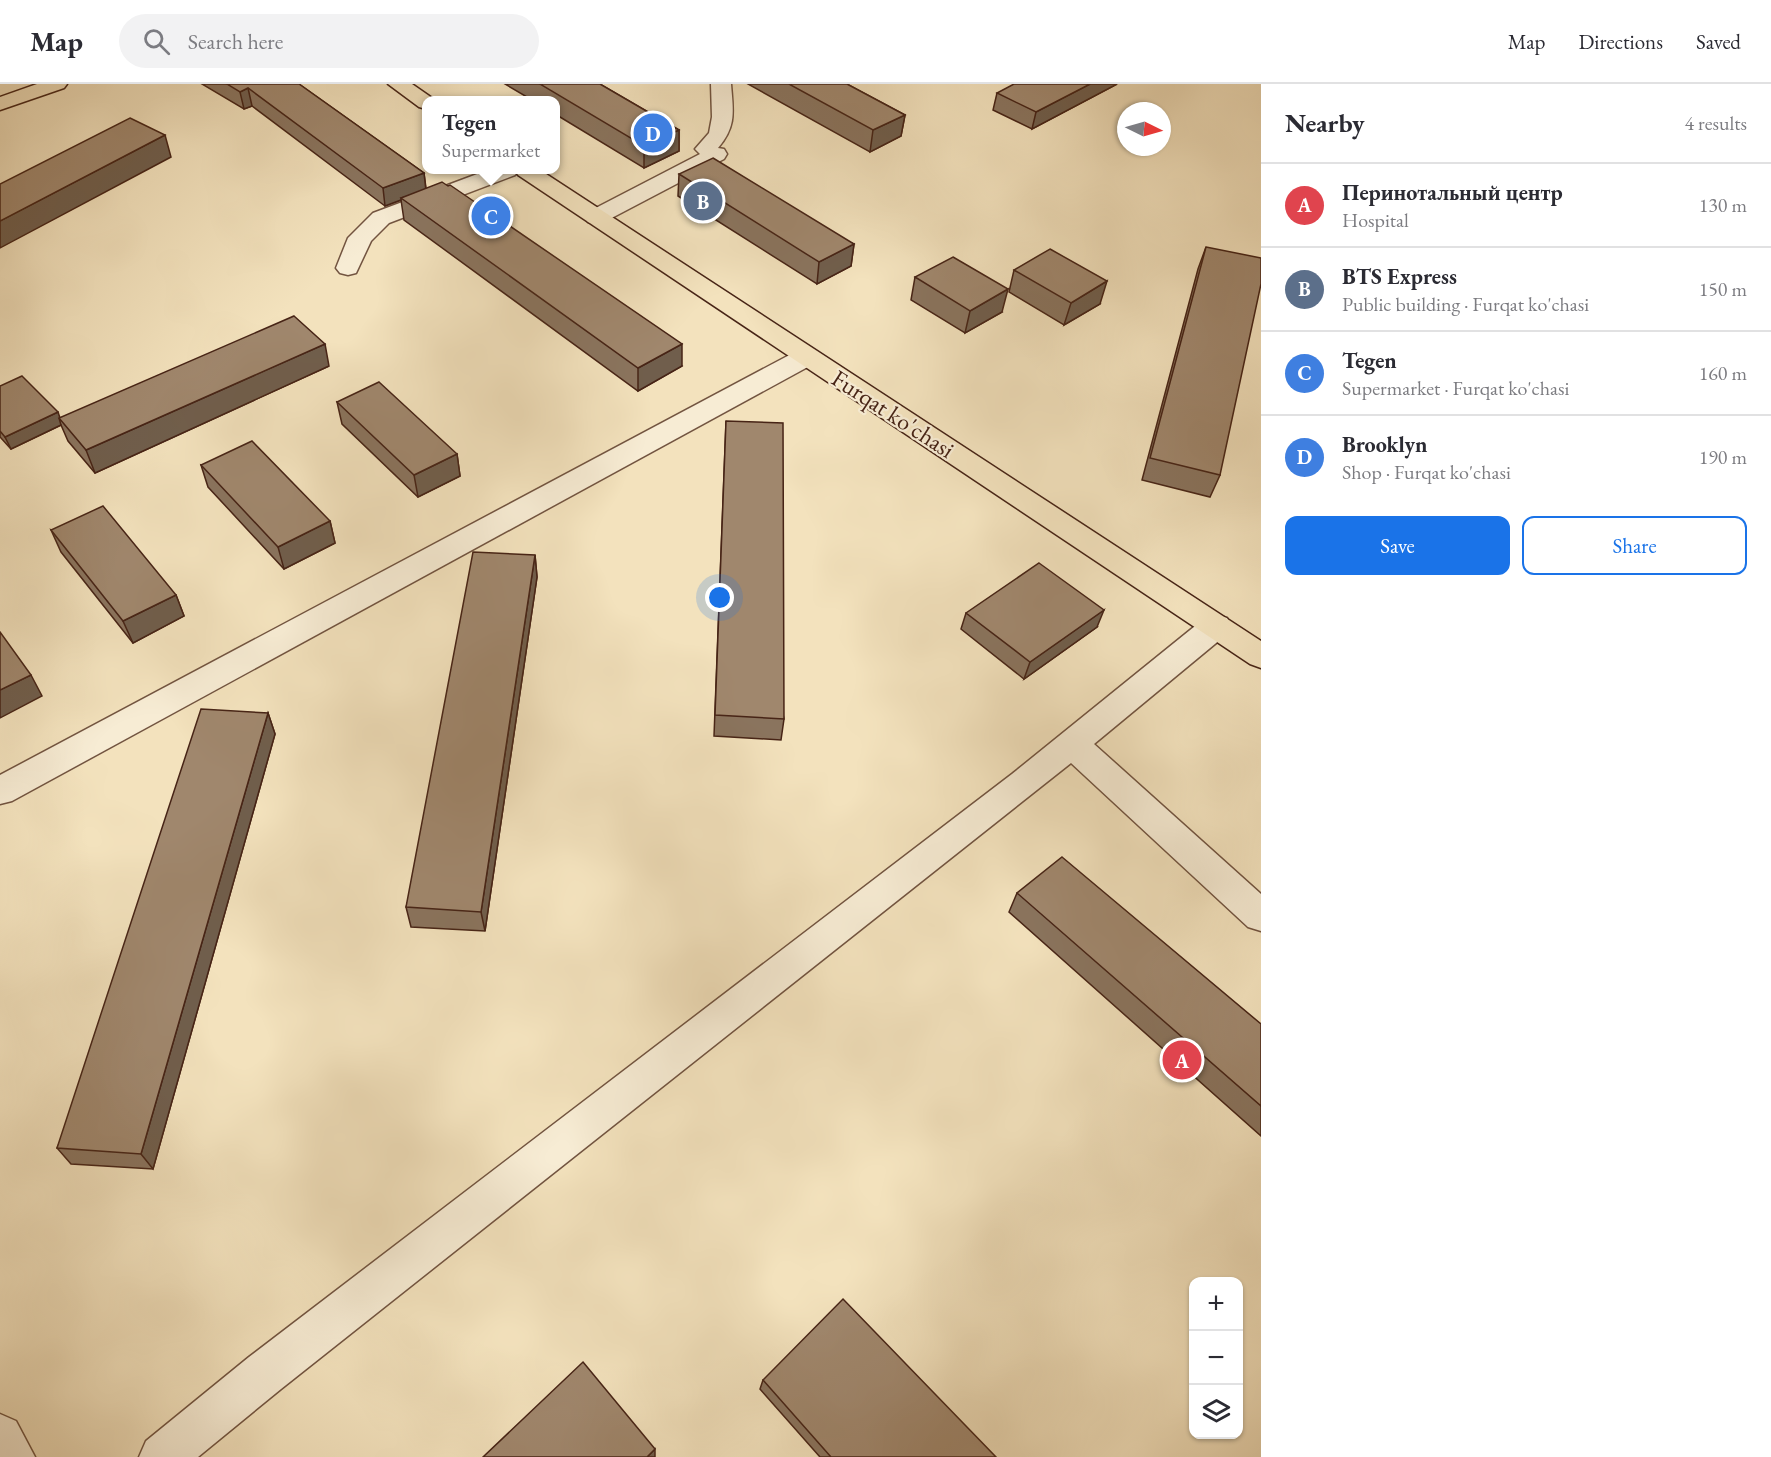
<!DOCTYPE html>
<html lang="en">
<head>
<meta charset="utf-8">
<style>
	body { margin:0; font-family:"EB Garamond",serif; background:#f2f2f3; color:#2b2b33 }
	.controls { position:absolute; right:18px; bottom:18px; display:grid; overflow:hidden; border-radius:12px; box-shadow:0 2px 4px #0004 }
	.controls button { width:54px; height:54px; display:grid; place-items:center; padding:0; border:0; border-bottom:2px solid #e1e1e2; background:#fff; color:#2b2b33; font:30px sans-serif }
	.compass { position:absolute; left:1117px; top:18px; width:54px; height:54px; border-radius:50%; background:#fff; box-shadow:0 2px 4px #0004; rotate:95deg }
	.you { position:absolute; left:720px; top:514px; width:21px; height:21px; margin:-15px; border:4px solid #fff; border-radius:50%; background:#1a73e8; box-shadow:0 0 0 9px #1a73e833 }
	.badge { display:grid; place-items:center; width:39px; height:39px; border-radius:50%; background:#1a73e8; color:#fff; font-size:20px; font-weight:700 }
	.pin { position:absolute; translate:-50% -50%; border:3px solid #fff; box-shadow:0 2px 6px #0006 }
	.popup { position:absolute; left:422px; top:12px; width:138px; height:78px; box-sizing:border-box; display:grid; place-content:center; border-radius:12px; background:#fff; filter:drop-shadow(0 2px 4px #0005); font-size:20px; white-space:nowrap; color:#7c7c81 }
	.popup b { font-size:22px; color:#2b2b33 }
	.popup::after { content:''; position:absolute; left:50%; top:100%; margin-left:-12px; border:12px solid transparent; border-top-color:#fff }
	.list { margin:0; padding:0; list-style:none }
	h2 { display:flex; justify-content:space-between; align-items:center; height:78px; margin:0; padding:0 24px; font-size:26px }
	h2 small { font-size:20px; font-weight:400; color:#7c7c81 }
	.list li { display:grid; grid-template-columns:39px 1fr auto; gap:18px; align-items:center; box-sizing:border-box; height:84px; padding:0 24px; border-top:2px solid #e1e1e2 }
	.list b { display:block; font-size:22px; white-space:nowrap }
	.list p { margin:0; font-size:20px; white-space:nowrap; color:#7c7c81 }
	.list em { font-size:20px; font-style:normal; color:#7c7c81 }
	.actions { display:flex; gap:12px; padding:18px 24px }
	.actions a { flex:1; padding:14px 0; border:2px solid #1a73e8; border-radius:12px; text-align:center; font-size:21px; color:#1a73e8 }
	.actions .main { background:#1a73e8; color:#fff }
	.icon { flex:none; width:33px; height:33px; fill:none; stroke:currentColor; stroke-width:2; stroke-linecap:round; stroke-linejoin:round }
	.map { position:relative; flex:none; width:1261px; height:1373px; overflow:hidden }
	header { display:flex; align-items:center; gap:36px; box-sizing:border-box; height:84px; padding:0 30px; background:#fff; border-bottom:2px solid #e1e1e2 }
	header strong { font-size:28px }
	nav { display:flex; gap:33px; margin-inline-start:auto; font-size:21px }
	.search { width:420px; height:54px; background:#f2f2f3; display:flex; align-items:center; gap:15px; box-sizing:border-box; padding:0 21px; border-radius:33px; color:#7c7c81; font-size:22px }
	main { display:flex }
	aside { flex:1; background:#fff }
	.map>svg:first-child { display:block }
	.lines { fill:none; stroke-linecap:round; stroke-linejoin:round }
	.minor-casing { stroke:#725440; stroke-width:3 }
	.major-casing { stroke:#472416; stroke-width:3 }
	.minor { fill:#f7ecd4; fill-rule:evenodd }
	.major { fill:#f3e2bd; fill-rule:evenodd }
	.wall { fill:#8a745e; stroke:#472416; stroke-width:1.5 }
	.shaded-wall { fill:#705e4c; stroke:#472416; stroke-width:1.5 }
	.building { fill:#a0876d; stroke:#472416; stroke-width:1.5 }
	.labels { text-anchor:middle; stroke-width:4.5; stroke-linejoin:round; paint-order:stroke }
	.street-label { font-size:24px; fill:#472416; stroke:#f7ecd4 }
</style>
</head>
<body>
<header>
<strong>Map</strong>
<div class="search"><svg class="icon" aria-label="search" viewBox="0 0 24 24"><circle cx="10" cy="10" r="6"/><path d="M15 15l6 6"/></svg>Search here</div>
<nav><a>Map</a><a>Directions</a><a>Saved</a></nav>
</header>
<main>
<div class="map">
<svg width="1261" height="1373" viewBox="0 0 1261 1373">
	<rect width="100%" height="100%" fill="#f3e2bd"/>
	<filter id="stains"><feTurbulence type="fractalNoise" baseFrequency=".00333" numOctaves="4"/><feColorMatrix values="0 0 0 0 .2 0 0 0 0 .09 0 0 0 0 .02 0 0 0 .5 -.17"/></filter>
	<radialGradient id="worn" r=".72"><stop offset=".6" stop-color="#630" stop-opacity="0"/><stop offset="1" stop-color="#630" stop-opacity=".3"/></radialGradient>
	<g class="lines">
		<g class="minor-casing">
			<g id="minor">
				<path d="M711 0H731C733 27 737 42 718 64L724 65 727 70 724 75 604 138 596 140 588 138 585 133 588 128 700 70 695 65 709 49 712 33Z"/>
				<polygon points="488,86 518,86 515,91 389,139 371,157 356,189 348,191 340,189 336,184 348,154 373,129"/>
				<polygon points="806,265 815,267 819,273 815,279 12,717 0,720 0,691 797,267"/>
				<polygon points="1216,531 1227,534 1231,542 1227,550 1094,660 1261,810 1261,847 1248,843 1071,679 281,1305 198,1373 139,1373 146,1357 249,1273 1012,690 1205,534"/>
				<polygon points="0,1330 16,1337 35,1373 0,1373"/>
			</g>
		</g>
		<g class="major-casing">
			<g id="major">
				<polygon points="37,0 67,0 64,4 0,26 0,13"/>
				<polygon points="388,0 412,0 435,16 426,16 426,25 419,23"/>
				<polygon points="515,86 540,86 1261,557 1261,584 1250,580 518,91"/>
			</g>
		</g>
		<use href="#minor" class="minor"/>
		<use href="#major" class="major"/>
	</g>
	<g class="wall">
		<polygon points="202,0 299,0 424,89 426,104 682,282 638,307 404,136 401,116 385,122 252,22 244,25"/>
		<polygon points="505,0 600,0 679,46 679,67 644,84 555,30 555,16 532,16"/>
		<polygon points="748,0 847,0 905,31 901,52 870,68"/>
		<polygon points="1117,0 1032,45 993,26 997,9"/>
		<polygon points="679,90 854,160 851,182 817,200 678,112"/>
		<polygon points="1206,163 1220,391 1210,413 1142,396 1198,185"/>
		<polygon points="1014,186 1100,220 1064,241 1009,208"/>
		<polygon points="915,193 1002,228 965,249 911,216"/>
		<polygon points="329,282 95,389 68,357 61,341 11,365 0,353 0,302 60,334"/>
		<polygon points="337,318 457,370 460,392 418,413 342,340"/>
		<polygon points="726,337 784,635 781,656 714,652"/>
		<polygon points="201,381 330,437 335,459 284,485 208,403"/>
		<polygon points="51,446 176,511 184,532 133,559 61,468"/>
		<polygon points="535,471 537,493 485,847 411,843 406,823"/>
		<polygon points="966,529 1097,543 1024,595 961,545"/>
		<polygon points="268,629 275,650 153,1085 71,1080 57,1064"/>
		<polygon points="1017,809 1261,940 1261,1052 1009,828"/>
		<polygon points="763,1296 996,1373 820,1373 760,1305"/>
	</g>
	<g class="shaded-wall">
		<polygon points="1090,0 1117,0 1032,45 1036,28"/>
		<polygon points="248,4 252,22 244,25 240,8"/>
		<polygon points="905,31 901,52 870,68 873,46"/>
		<polygon points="679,46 679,67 644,84 644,62"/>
		<polygon points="165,51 171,73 0,164 0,137"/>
		<polygon points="424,89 426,107 401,114 401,116 385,122 383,104"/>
		<polygon points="854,160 851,182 817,200 819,178"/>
		<polygon points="1107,197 1100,220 1064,241 1071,219"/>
		<polygon points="1008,205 1002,228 965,249 970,227"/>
		<polygon points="325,260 329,282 95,389 86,366"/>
		<polygon points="682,260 682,282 638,307 638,284"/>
		<polygon points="58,328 61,337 59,334 61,341 11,365 5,353"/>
		<polygon points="457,370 460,392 418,413 414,391"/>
		<polygon points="330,437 335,459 284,485 278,463"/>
		<polygon points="535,471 537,493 485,847 481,828"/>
		<polygon points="176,511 184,532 133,559 123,537"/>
		<polygon points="1104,526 1097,543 1024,595 1030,578"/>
		<polygon points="31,591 42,612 0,634 0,606"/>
		<polygon points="268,629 275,650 153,1085 141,1070"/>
		<polygon points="655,1365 655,1373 647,1373"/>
	</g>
	<g class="building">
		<polygon points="227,0 299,0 424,89 383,104 248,4 240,8"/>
		<polygon points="540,0 600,0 679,46 644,62"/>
		<polygon points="789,0 847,0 905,31 873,46"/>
		<polygon points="1014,0 1090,0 1036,28 997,9"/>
		<polygon points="130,34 165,51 0,137 0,100"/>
		<polygon points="713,74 854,160 819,178 679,90"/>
		<polygon points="442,98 448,102 450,101 682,260 638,284 401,114"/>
		<polygon points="1206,163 1261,174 1261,200 1220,391 1150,374"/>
		<polygon points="1050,165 1107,197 1071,219 1014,186"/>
		<polygon points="953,173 1008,205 970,227 915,193"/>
		<polygon points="294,232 325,260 86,366 59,334"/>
		<polygon points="22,292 58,328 5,353 0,347 0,302"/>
		<polygon points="379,298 457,370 414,391 337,318"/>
		<polygon points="726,337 783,339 784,635 715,631"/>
		<polygon points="252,357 330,437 278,463 201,381"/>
		<polygon points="103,422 176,511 123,537 51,446"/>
		<polygon points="473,468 535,471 481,828 406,823"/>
		<polygon points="1039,479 1104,526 1030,578 966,529"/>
		<polygon points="0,548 31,591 0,606"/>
		<polygon points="201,625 268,629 141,1070 57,1064"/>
		<polygon points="1062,773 1261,940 1261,1022 1017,809"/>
		<polygon points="843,1215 996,1373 831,1373 763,1296"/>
		<polygon points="583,1278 655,1365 647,1373 483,1373"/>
	</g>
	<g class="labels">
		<g class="street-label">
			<text transform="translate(893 330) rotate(33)" y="8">Furqat ko'chasi</text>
		</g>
	</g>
	<rect width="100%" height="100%" filter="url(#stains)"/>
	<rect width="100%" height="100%" fill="url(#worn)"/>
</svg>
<div class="controls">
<button>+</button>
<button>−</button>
<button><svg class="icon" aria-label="layers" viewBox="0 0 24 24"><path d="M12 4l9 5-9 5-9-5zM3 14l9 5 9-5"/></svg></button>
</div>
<svg class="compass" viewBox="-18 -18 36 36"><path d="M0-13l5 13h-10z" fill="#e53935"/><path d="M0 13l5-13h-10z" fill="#7c7c81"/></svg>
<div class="you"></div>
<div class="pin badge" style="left:1182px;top:976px;background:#e0444e">A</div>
<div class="pin badge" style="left:703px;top:117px;background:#5c6f8a">B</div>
<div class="pin badge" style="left:491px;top:132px;background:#3f7fe0">C</div>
<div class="popup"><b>Tegen</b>Supermarket</div>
<div class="pin badge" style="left:653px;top:49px;background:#3f7fe0">D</div>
</div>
<aside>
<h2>Nearby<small>4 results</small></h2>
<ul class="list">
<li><span class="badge" style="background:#e0444e">A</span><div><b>Перинотальный центр</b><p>Hospital</p></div><em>130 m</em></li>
<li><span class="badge" style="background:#5c6f8a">B</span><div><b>BTS Express</b><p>Public building · Furqat ko'chasi</p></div><em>150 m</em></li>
<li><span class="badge" style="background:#3f7fe0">C</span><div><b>Tegen</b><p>Supermarket · Furqat ko'chasi</p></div><em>160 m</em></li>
<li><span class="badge" style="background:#3f7fe0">D</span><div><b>Brooklyn</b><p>Shop · Furqat ko'chasi</p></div><em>190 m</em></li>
</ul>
<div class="actions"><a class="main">Save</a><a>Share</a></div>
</aside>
</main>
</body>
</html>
